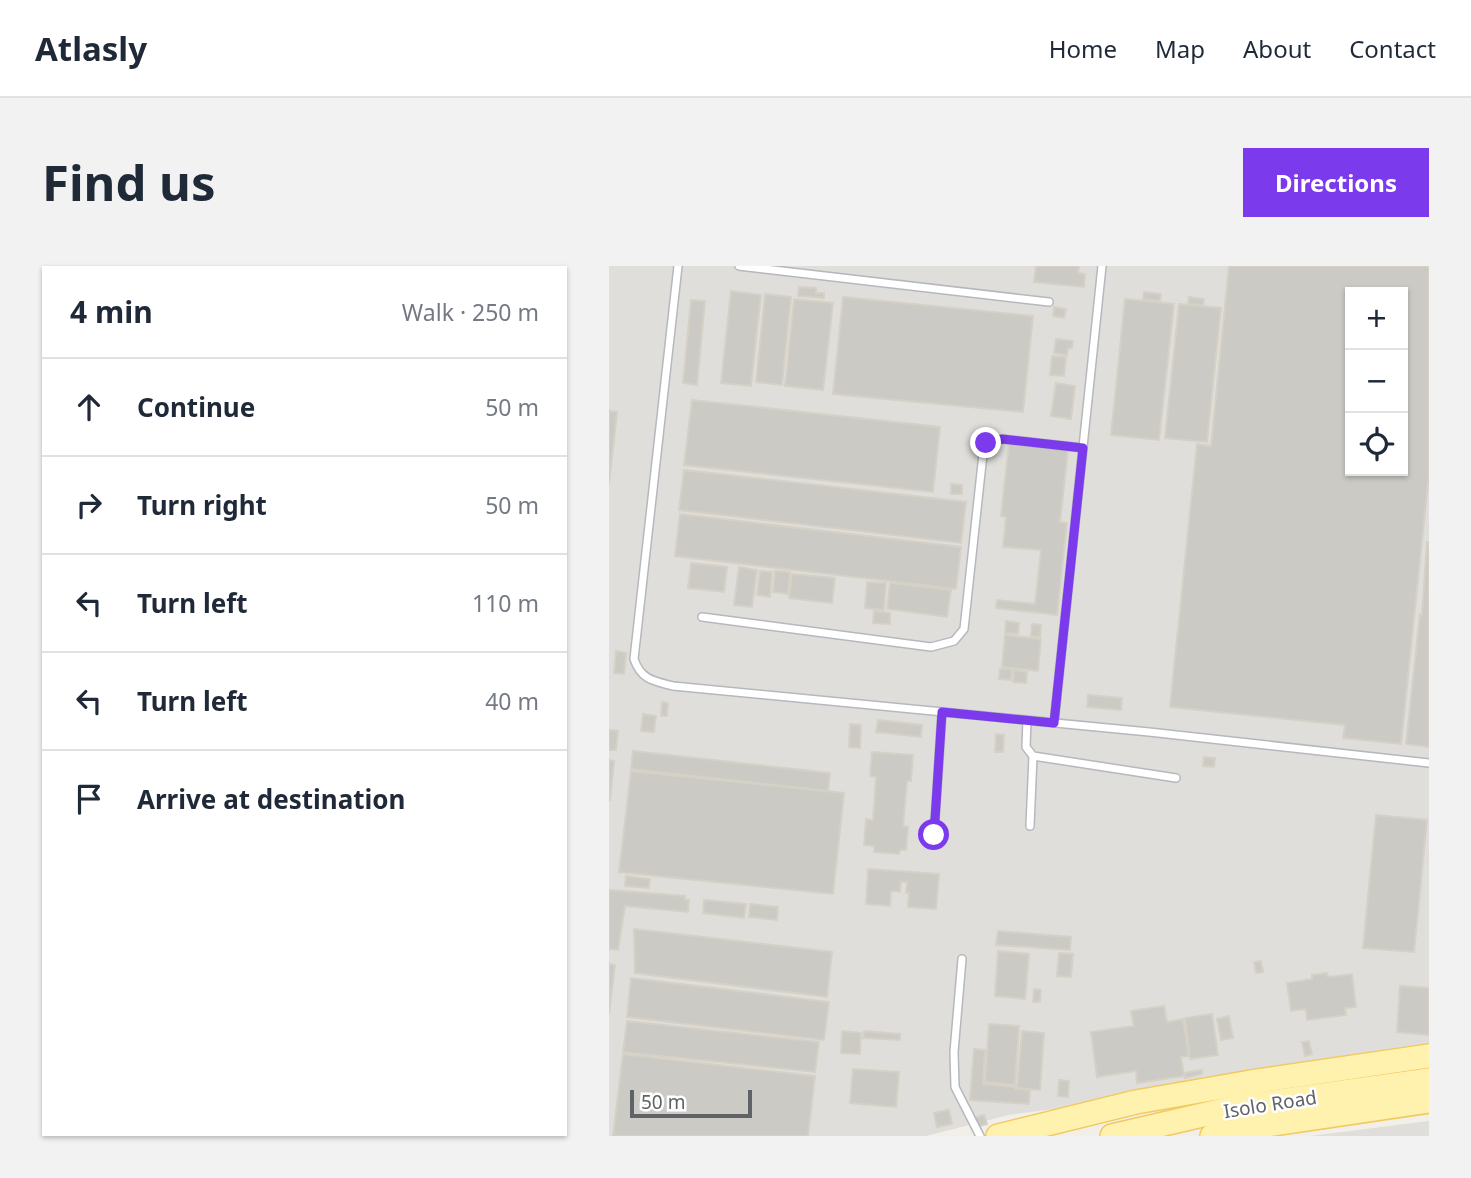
<!DOCTYPE html>
<html lang="en">
<head>
<meta charset="utf-8">
<style>
	body { margin:0; font-family:"Noto Sans",sans-serif; background:#f2f2f3; color:#1f2937 }
	.controls { position:absolute; right:21px; top:21px; display:grid; overflow:hidden; border-radius:0px; box-shadow:0 2px 5px #0004 }
	.controls button { width:63px; height:63px; display:grid; place-items:center; padding:0; border:0; border-bottom:2px solid #e0e1e3; background:#fff; color:#1f2937; font:35px sans-serif }
	.scale { position:absolute; left:21px; bottom:18px; width:122px; box-sizing:border-box; padding-left:7px; border:4px solid #5f6368; border-top:0; font-size:19px; line-height:24px; white-space:nowrap; color:#5f6368; -webkit-text-stroke:5px #fff; paint-order:stroke }
	.stop { position:absolute; width:21px; height:21px; margin:-16px; border:5px solid #7c3aed; border-radius:50%; background:#fff }
	.stop.end { background:#7c3aed; border-color:#fff; box-shadow:0 2px 7px #0008 }
	.list { margin:0; padding:0; list-style:none }
	h2 { display:flex; justify-content:space-between; align-items:center; height:91px; margin:0; padding:0 28px; font-size:30px }
	h2 small { font-size:23px; font-weight:400; color:#747a83 }
	.list li { display:grid; grid-template-columns:46px 1fr auto; gap:21px; align-items:center; box-sizing:border-box; height:98px; padding:0 28px; border-top:2px solid #e0e1e3 }
	.list b { display:block; font-size:26px; white-space:nowrap }
	.list em { font-size:23px; font-style:normal; color:#747a83 }
	.icon { flex:none; width:38px; height:38px; fill:none; stroke:currentColor; stroke-width:2; stroke-linecap:round; stroke-linejoin:round }
	.map { position:relative; flex:none; width:820px; height:870px; overflow:hidden; border-radius:0px }
	header { display:flex; align-items:center; gap:42px; box-sizing:border-box; height:98px; padding:0 35px; background:#fff; border-bottom:2px solid #e0e1e3 }
	header strong { font-size:33px }
	nav { display:flex; gap:38px; margin-inline-start:auto; font-size:24px }
	.intro { display:flex; align-items:center; justify-content:space-between; box-sizing:border-box; height:168px; padding:0 42px }
	h1 { margin:0; font-size:49px }
	.button { padding:18px 32px; border-radius:0px; background:#7c3aed; color:#fff; font-size:24px; font-weight:700 }
	main { display:flex; gap:42px; padding:0 42px }
	aside { flex:1; background:#fff; border-radius:0px; box-shadow:0 2px 5px #0004 }
	.map>svg:first-child { display:block }
	.industrial { fill:#e0deda; fill-rule:evenodd }
	.building { fill:#cccac5; stroke:#d6d1c6; stroke-width:2; fill-rule:evenodd }
	.lines { fill:none; stroke-linecap:round; stroke-linejoin:round }
	.service-casing { stroke:#b5b8bc; stroke-width:10 }
	.primary-casing { stroke:#f2c960; stroke-width:26 }
	.service { stroke:#fff; stroke-width:7 }
	.primary { stroke:#fff2af; stroke-width:23 }
	.route { stroke:#7c3aed; stroke-width:9 }
	.labels { text-anchor:middle; stroke-width:5; stroke-linejoin:round; paint-order:stroke }
	.street-label { font-size:19px; fill:#5f6368; stroke:#fff }
</style>
</head>
<body>
<header>
<strong>Atlasly</strong>
<nav><a>Home</a><a>Map</a><a>About</a><a>Contact</a></nav>
</header>
<div class="intro"><h1>Find us</h1><a class="button">Directions</a></div>
<main>
<aside>
<h2>4 min<small>Walk · 250 m</small></h2>
<ul class="list">
<li><svg class="icon" aria-label="ahead" viewBox="0 0 24 24"><path d="M12 20V5M6 11l6-6 6 6"/></svg><div><b>Continue</b></div><em>50 m</em></li>
<li><svg class="icon" aria-label="right" viewBox="0 0 24 24"><path d="M7 20v-9h11M14 6l5 5-5 5"/></svg><div><b>Turn right</b></div><em>50 m</em></li>
<li><svg class="icon" aria-label="left" viewBox="0 0 24 24"><path d="M17 20v-9H6M10 6l-5 5 5 5"/></svg><div><b>Turn left</b></div><em>110 m</em></li>
<li><svg class="icon" aria-label="left" viewBox="0 0 24 24"><path d="M17 20v-9H6M10 6l-5 5 5 5"/></svg><div><b>Turn left</b></div><em>40 m</em></li>
<li><svg class="icon" aria-label="arrive" viewBox="0 0 24 24"><path d="M6 21V4h12l-3 4 3 4H6"/></svg><div><b>Arrive at destination</b></div></li>
</ul>
</aside>
<div class="map">
<svg width="820" height="870" viewBox="0 0 820 870">
	<rect width="100%" height="100%" fill="#f1efe8"/>
	<g class="industrial">
		<path d="M0 0H820V783L549 829 400 849 317 870H0ZM741 26H794V205H741Z"/>
		<polygon points="820,855 820,870 701,870"/>
	</g>
	<g class="building">
		<polygon points="427,0 470,0 469,7 476,8 475,21 425,16"/>
		<path d="M620 0H820V207L792 478 734 472 736 459 561 441 588 178 602 180ZM741 26H794V205H741Z"/>
		<polygon points="190,21 207,22 207,27 215,27 215,32 189,30"/>
		<polygon points="122,25 152,29 142,120 112,117"/>
		<polygon points="535,26 552,28 551,35 534,33"/>
		<polygon points="156,28 182,31 173,119 147,116"/>
		<polygon points="234,31 424,50 414,146 224,128"/>
		<polygon points="580,31 595,33 594,39 579,38"/>
		<polygon points="185,33 224,37 214,124 176,120"/>
		<polygon points="516,33 565,38 550,174 502,169"/>
		<polygon points="82,34 96,35 88,119 74,117"/>
		<polygon points="570,38 612,42 598,176 556,172"/>
		<polygon points="445,41 457,43 455,52 444,50"/>
		<polygon points="447,73 464,75 463,82 459,82 458,89 445,87"/>
		<polygon points="443,90 457,91 455,110 441,109"/>
		<polygon points="447,117 466,120 462,153 442,150"/>
		<polygon points="83,134 331,161 324,226 75,199"/>
		<polygon points="0,145 8,146 0,218"/>
		<polygon points="400,177 459,183 451,256 458,257 448,349 387,342 388,334 426,338 432,284 394,281 397,251 392,250"/>
		<polygon points="75,204 357,236 352,277 70,244"/>
		<polygon points="342,218 353,219 353,228 342,228"/>
		<polygon points="71,248 352,281 347,323 66,290"/>
		<polygon points="818,276 820,276 820,481 797,478 811,348 813,349"/>
		<polygon points="82,297 118,301 115,326 79,322"/>
		<polygon points="130,301 148,304 143,341 125,339"/>
		<polygon points="151,305 163,306 161,331 148,329"/>
		<polygon points="166,305 181,306 179,328 164,326"/>
		<polygon points="183,308 226,312 223,337 180,332"/>
		<polygon points="258,316 277,317 275,344 256,342"/>
		<polygon points="281,317 342,324 338,351 278,343"/>
		<polygon points="265,345 281,347 281,358 264,357"/>
		<polygon points="397,355 410,357 409,368 396,367"/>
		<polygon points="423,358 432,359 431,371 422,370"/>
		<polygon points="396,369 432,373 429,405 393,401"/>
		<polygon points="7,385 17,387 15,408 5,407"/>
		<polygon points="391,403 403,403 402,414 390,413"/>
		<polygon points="405,404 418,406 417,417 404,416"/>
		<polygon points="479,429 513,432 512,444 478,441"/>
		<polygon points="53,436 59,437 58,450 52,450"/>
		<polygon points="34,448 47,450 45,466 32,465"/>
		<polygon points="269,454 313,459 312,471 267,466"/>
		<polygon points="241,458 252,459 251,482 240,481"/>
		<polygon points="0,464 9,465 7,484 0,484"/>
		<polygon points="387,468 395,469 394,486 386,486"/>
		<polygon points="24,485 221,507 219,525 22,503"/>
		<polygon points="263,486 304,489 302,515 298,515 294,560 299,561 297,584 291,584 290,588 265,586 265,580 255,579 257,553 264,554 267,511 261,510"/>
		<polygon points="595,491 606,492 605,501 594,500"/>
		<polygon points="0,494 5,495 1,534 0,534"/>
		<polygon points="22,505 235,527 224,628 10,606"/>
		<polygon points="767,549 818,554 805,686 754,682"/>
		<polygon points="259,603 330,608 327,643 299,641 300,627 297,627 298,616 292,616 291,626 282,625 281,640 257,638"/>
		<polygon points="17,610 41,613 40,622 16,620"/>
		<polygon points="0,624 76,630 76,634 80,634 79,646 16,640 9,684 0,683"/>
		<polygon points="95,634 137,638 135,652 94,647"/>
		<polygon points="141,638 169,641 168,654 140,651"/>
		<polygon points="25,663 223,686 218,731 26,707"/>
		<polygon points="389,665 462,671 461,684 387,679"/>
		<polygon points="389,685 420,688 416,733 386,730"/>
		<polygon points="450,687 464,688 462,711 448,710"/>
		<polygon points="652,695 654,706 647,707 645,696"/>
		<polygon points="0,698 6,699 0,748"/>
		<polygon points="718,707 719,711 743,708 747,741 736,742 737,749 698,754 697,743 682,745 678,717 703,713 703,709"/>
		<polygon points="22,712 220,736 215,774 18,751"/>
		<polygon points="791,720 820,722 820,769 788,766"/>
		<polygon points="425,723 432,724 431,736 424,736"/>
		<polygon points="555,740 558,756 574,753 580,790 572,791 575,810 528,817 527,805 488,811 482,766 525,760 522,745"/>
		<polygon points="603,748 609,789 581,793 576,752"/>
		<polygon points="620,750 624,772 612,774 608,753"/>
		<polygon points="18,755 210,776 206,806 14,786"/>
		<polygon points="380,758 410,760 406,819 376,816"/>
		<polygon points="233,765 252,767 251,788 232,787"/>
		<polygon points="255,765 291,768 291,774 254,772"/>
		<polygon points="413,765 435,767 431,824 408,822"/>
		<polygon points="700,775 703,788 696,790 693,776"/>
		<polygon points="365,783 376,784 374,818 407,821 406,823 421,824 420,838 361,834"/>
		<polygon points="14,788 206,810 199,870 4,870"/>
		<polygon points="244,803 290,806 287,841 241,837"/>
		<polygon points="593,804 593,808 576,812 575,807"/>
		<polygon points="450,814 460,815 459,831 449,830"/>
		<polygon points="340,844 343,858 328,861 325,847"/>
		<polygon points="375,849 378,858 367,861 364,852"/>
	</g>
	<g class="lines">
		<g class="service-casing">
			<g id="service">
				<path d="M69 0 25 393C32 414 45 415 64 420L540 466 820 497"/>
				<polyline points="130,0 440,36"/>
				<polyline points="93,351 322,381 345,375 355,363 374,188 377,177 393,173 474,182"/>
				<polyline points="418,454 417,481 424,490 567,512"/>
				<polyline points="445,457 493,0"/>
				<polyline points="421,560 424,490"/>
				<polyline points="325,569 333,446"/>
				<polyline points="353,693 345,786 346,821 371,870"/>
			</g>
		</g>
		<g class="primary-casing">
			<g id="primary">
				<polyline points="389,870 527,836 642,816 820,790"/>
				<polyline points="503,870 628,841 820,814"/>
				<polyline points="603,870 644,861 820,835"/>
			</g>
		</g>
		<use href="#service" class="service"/>
		<use href="#primary" class="primary"/>
	</g>
	<g class="lines">
		<polyline class="route" points="325,569 333,446 445,457 474,182 393,173 377,177"/>
	</g>
	<g class="labels">
		<g class="street-label">
			<text transform="translate(661 838) rotate(-9)" y="7">Isolo Road</text>
		</g>
	</g>
</svg>
<div class="controls">
<button>+</button>
<button>−</button>
<button><svg class="icon" aria-label="locate" viewBox="0 0 24 24"><circle cx="12" cy="12" r="6"/><path d="M12 2v4M12 18v4M2 12h4M18 12h4"/></svg></button>
</div>
<div class="scale">50 m</div>
<div class="stop" style="left:325px;top:569px"></div>
<div class="stop end" style="left:377px;top:177px"></div>
</div>
</main>
</body>
</html>
